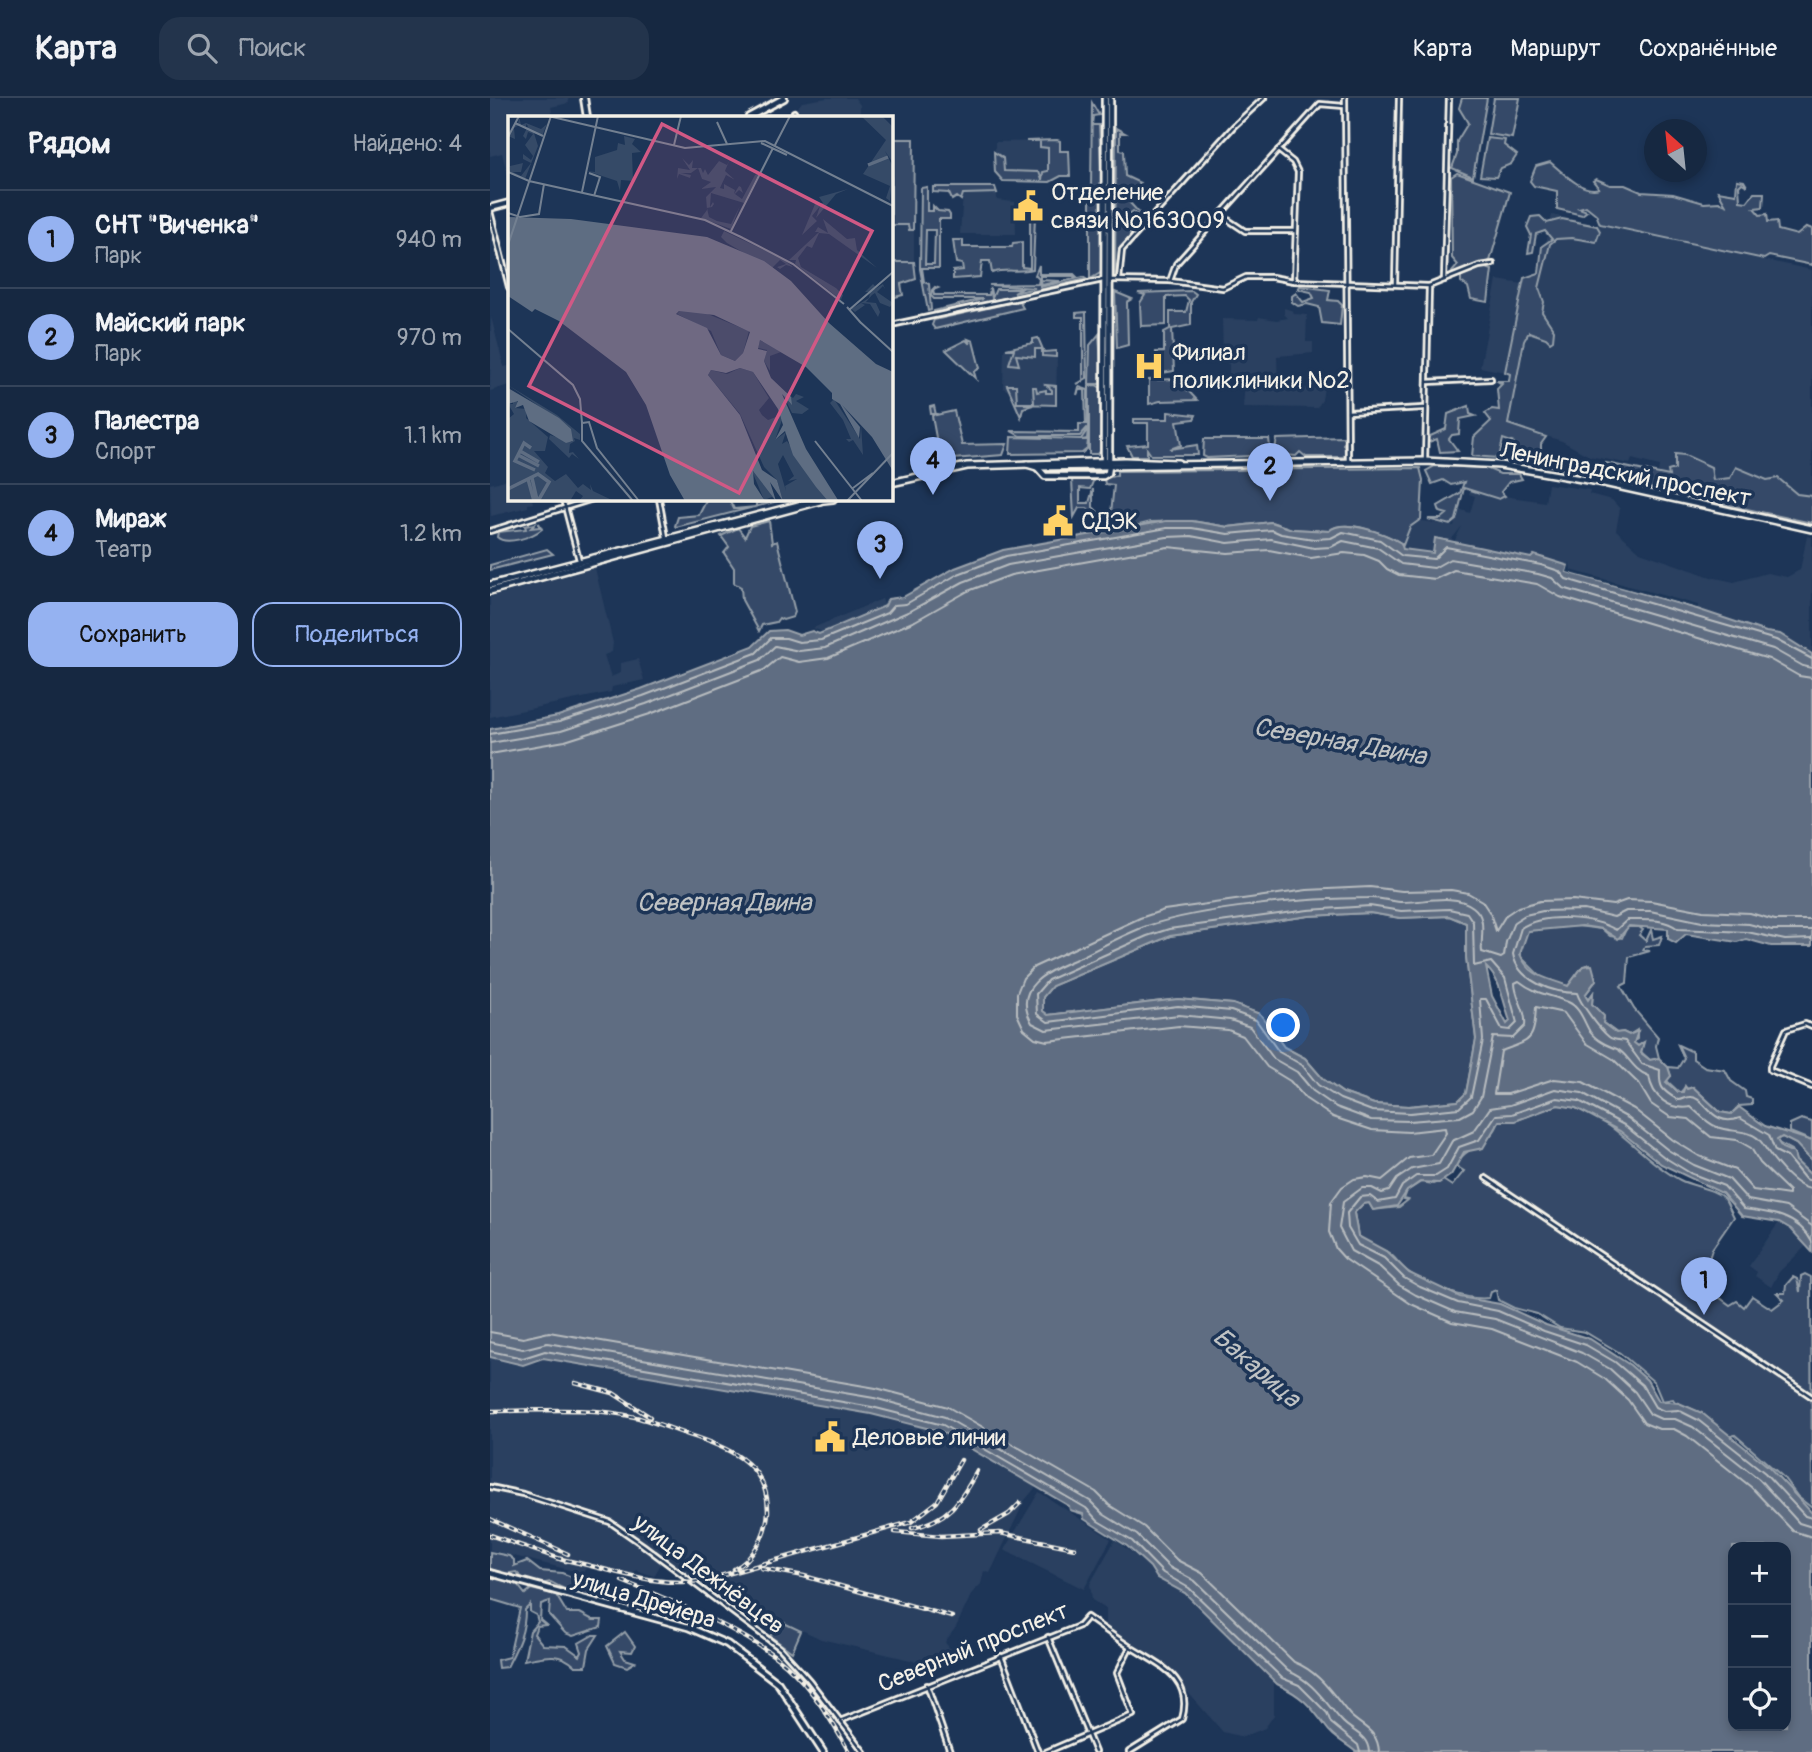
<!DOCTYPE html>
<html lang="ru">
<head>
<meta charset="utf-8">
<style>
	body { margin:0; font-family:Pangolin,sans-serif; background:#23344c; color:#f1f3f6 }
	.controls { position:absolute; right:21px; bottom:21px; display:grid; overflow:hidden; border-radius:14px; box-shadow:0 4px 10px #0003 }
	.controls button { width:63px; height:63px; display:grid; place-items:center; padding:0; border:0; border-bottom:2px solid #35445a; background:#162841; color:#f1f3f6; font:35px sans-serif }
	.compass { position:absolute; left:1154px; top:21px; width:63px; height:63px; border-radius:50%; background:#162841; box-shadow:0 4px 10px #0003; rotate:333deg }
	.you { position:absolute; left:794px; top:928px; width:24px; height:24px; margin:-18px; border:5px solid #fff; border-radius:50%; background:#1a73e8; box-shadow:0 0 0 10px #1a73e833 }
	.badge { display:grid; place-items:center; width:46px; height:46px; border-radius:50%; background:#95b2f1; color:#111; font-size:23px; font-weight:700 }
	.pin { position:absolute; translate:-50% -58px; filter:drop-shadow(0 2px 4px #0008) }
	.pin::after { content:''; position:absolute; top:37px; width:24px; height:21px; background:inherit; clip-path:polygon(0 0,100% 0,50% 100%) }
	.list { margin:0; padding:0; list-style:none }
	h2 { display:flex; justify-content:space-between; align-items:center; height:91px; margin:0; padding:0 28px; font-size:30px }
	h2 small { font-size:23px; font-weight:400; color:#9ea6b1 }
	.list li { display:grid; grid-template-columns:46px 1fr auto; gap:21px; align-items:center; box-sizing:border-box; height:98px; padding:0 28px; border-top:2px solid #35445a }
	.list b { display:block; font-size:26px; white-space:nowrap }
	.list p { margin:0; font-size:23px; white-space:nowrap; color:#9ea6b1 }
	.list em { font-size:23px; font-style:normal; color:#9ea6b1 }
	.actions { display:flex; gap:14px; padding:21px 28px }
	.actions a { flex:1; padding:16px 0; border:2px solid #95b2f1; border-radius:21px; text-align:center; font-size:24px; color:#95b2f1 }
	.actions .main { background:#95b2f1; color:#111 }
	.icon { flex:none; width:38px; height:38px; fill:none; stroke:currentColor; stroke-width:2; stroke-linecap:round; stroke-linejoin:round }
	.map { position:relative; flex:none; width:1322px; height:1654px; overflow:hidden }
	header { display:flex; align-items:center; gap:42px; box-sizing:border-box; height:98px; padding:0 35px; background:#162841; border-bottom:2px solid #35445a }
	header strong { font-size:33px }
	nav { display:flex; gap:38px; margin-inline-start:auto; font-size:24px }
	.search { width:490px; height:63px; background:#23344c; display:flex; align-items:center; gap:18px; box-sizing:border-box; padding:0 24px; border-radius:21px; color:#9ea6b1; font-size:26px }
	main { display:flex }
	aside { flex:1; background:#162841 }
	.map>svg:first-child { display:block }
	.built { fill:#2a4060 }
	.green { fill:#354a67; stroke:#949ea8; stroke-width:2; fill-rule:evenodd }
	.water { fill:#5e6d82; stroke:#9aa2ab; stroke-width:2; fill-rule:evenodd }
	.pier { fill:#1d3557 }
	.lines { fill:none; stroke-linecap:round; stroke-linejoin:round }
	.shore { stroke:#b8bcbf; stroke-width:2 }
	.street-casing { stroke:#f4f1e8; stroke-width:8 }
	.secondary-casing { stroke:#f4f1e8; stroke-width:10 }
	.primary-casing { stroke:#f4f1e8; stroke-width:10 }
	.street { stroke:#1d3557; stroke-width:2.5 }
	.secondary { stroke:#1d3557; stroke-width:4.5 }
	.primary { stroke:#1d3557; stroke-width:5 }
	.rail-casing { stroke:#f4f1e8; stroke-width:4.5 }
	.rail { stroke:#1d3557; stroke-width:2; stroke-dasharray:5; stroke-linecap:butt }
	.labels { text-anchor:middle; stroke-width:7; stroke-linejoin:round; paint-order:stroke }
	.poi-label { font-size:24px; fill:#f4f1e8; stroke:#1d3557; text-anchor:start }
	.street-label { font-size:24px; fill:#f4f1e8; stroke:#1d3557 }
	.water-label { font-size:26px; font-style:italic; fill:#c0c3c4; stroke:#1d3557 }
	.inset-river { fill:none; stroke:#5e6d82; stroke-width:3.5 }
	.inset-road { fill:none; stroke:#738091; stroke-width:2 }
	.view { fill:#d15985; fill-opacity:0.15; stroke:#d15985; stroke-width:3.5 }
	.inset-edge { fill:none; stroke:#f4f1e8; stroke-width:3.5 }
</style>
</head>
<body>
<header>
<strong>Карта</strong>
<div class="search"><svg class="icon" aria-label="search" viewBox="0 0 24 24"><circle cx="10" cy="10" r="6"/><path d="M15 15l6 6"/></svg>Поиск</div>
<nav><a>Карта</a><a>Маршрут</a><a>Сохранённые</a></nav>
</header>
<main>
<aside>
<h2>Рядом<small>Найдено: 4</small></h2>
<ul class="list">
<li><span class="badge">1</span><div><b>СНТ &quot;Виченка&quot;</b><p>Парк</p></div><em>940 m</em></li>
<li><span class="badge">2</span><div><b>Майский парк</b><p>Парк</p></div><em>970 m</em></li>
<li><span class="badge">3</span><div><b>Палестра</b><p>Спорт</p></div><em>1.1 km</em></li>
<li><span class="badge">4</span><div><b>Мираж</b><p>Театр</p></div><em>1.2 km</em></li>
</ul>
<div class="actions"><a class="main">Сохранить</a><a>Поделиться</a></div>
</aside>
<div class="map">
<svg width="1322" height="1654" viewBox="0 0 1322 1654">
	<rect width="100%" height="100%" fill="#1d3557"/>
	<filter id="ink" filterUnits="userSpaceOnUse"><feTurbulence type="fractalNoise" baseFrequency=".0143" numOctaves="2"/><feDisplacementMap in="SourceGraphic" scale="14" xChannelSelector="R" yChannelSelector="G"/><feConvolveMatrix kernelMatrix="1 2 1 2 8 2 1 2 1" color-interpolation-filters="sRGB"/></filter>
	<g filter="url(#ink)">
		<g class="built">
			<polygon points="0,0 78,0 79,5 61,9 63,19 19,19 19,82 12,55 0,58"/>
			<polygon points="337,0 365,0 370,7 370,19 309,19 306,12 312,4"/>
			<polygon points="401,40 424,40 424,168 401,169 401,99 424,77 423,41"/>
			<polygon points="567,43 560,84 513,83 505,74 505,44"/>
			<polygon points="507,95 507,102 525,104 526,136 470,136 473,96"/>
			<polygon points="1062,117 1322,172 1322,406 1168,375 1169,368 1142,361 1140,366 1099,358 1072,343 1018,326"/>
			<polygon points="1007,182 1033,186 1015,274 990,269"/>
			<polygon points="794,210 803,213 804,216 817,217 816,244 823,244 823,255 787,258 788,290 834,290 832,302 827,310 753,309 755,283 749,283 748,287 734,283 739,277 739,266 736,265 737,259 733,259 732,221 768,222 769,219 786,222 798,220 794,216"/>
			<polygon points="1,219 14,269 19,268 19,287 0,293"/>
			<polygon points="514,251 552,252 552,258 567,259 566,306 525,306 524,296 513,290"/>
			<polygon points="19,381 19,401 42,401 43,405 38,406 38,409 1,418 0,386"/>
			<polygon points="1058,386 1100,392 1099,396 1122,402 1130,411 1126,432 1150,454 1221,479 1244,484 1277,475 1297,479 1310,472 1317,438 1322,439 1322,556 1291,536 1276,534 1077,474 1078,467 964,444 972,428 961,442 949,441 943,455 912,451 920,429 927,422 964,428 969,411 980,415 985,398 979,396 980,393 1055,404"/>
			<polygon points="105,470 123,545 122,554 114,557 121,579 130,575 131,565 148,561 154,582 122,589 121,594 0,619 0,499"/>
			<polygon points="392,501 394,507 332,534 323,530"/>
			<polygon points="1289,1124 1311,1139 1316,1148 1289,1174 1281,1189 1265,1178 1267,1174 1259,1168"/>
			<polygon points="0,1259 46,1265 53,1260 381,1316 442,1331 444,1329 546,1389 535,1402 500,1475 494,1473 491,1486 482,1495 466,1529 455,1544 460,1551 429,1564 331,1541 282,1518 271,1532 130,1428 25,1389 22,1392 0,1386"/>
			<polygon points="0,1391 18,1397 33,1397 119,1426 171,1466 164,1478 146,1472 142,1477 101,1465 92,1475 0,1452"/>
			<polygon points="549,1394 621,1441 594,1491 514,1452"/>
			<polygon points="625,1442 660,1469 667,1480 695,1495 784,1581 784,1617 775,1630 753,1639 733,1634 695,1591 692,1584 670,1563 616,1528 616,1511 602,1502 600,1486"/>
		</g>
		<g class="green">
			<polygon points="972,0 997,0 983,79 962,70 967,56 967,43 978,25 969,10"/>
			<polygon points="1004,0 1030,0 1022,40 998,36"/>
			<polygon points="602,5 609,17 603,18 602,27 609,27 612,90 603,93 601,90"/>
			<polygon points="626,30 635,35 630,35 630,52 634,53 635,78 650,85 640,105 653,119 650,120 643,113 637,118 641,140 629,154 625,181"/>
			<polygon points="997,40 1015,42 1014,47 1027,57 1021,66 1011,70 1006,79 990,78"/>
			<polygon points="401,41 424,41 423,132 419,132 418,127 401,127"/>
			<polygon points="567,42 570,43 570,53 579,53 580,78 571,78 560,84 513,83 505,74 504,54 513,60 514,73 549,74 552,82 553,74 558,73 558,50 550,49 550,43 536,43"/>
			<path d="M1060 64C1072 74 1093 96 1109 90L1103 83 1106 81 1120 87H1135L1151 94 1183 96 1214 105 1229 104 1236 107 1228 93 1246 96 1247 82 1254 83 1257 88 1252 85 1249 88 1250 103 1257 104 1264 95H1274L1273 109 1264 110 1270 117 1277 116 1278 124 1287 123 1288 132 1307 137 1317 129 1322 131V167L1279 158 1274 161 1110 126 1106 116 1096 108 1089 110 1097 113 1092 117 1067 111V93L1044 88 1040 83 1046 68Z"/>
			<polygon points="967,75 1020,94 1000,163 965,176 962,174 968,167 962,160 961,79"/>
			<path d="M437 89V113H443V108L448 113 458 114 460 117V121H449V170H432L434 184 439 186 441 212 438 213 430 171 431 90ZM436 132H445L444 166H435Z"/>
			<polygon points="443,89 505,89 507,95 473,96 471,102 467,99 462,102 459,95 443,94"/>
			<polygon points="609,96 612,101 612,174 600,181 600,100 601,97"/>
			<path d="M540 116 545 118 543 171C528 175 515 170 502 175L500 163H492L490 179 463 181V173L473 172 472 166 466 165 463 142H473V149H522L523 145 532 144V169L540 170Z"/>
			<polygon points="1050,118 1057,125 1072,121 1107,128 1110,133 1106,144 1082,140 1066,141 1060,146 1049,190 1054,204 1052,214 1064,232 1063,242 1060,244 1056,240 1039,234 1034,243 1018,326 1056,339 1051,346 1051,356 1056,357 1057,362 1111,366 1108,380 1026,359 1020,360 1024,345 1013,341 1009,360 982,358 984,339 1001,323 995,315 1002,311 1009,312 1007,291 1012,286 1007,283 1019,283 1020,276 1015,274 1034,180 1049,175 1052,148 1062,141 1055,133 1046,136 1043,154 1038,155 1041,137 1037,129 1041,119"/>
			<polygon points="401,164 424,164 426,181 411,186 413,197 401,200"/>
			<polygon points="549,167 549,176 584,176 586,178 550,178 550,182 570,183 552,187 550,183 550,189 593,179 596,181 445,216 444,213 493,201 444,201 441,198 442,192 445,189 448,190 443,192 444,197 499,197 500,190 502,200 506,191 531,191 524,195 545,190 499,187 548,186 549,181 545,177"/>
			<polygon points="991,168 1002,172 998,204 981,201 978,189 971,184 971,178"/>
			<polygon points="810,188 840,192 838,202 848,203 852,207 850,227 832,225 829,209 817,206 808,208 802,204 802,198 806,195 813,204 824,200 821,194 808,191"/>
			<polygon points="702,193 706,196 701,204 701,227 682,231 684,273 666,276 666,254 674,254 674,234 680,231 680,214 696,214 699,202 695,198 676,199 676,227 651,228 650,205 655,197 648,195"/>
			<polygon points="625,194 642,201 637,204 638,247 627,250"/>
			<polygon points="529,203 533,210 445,231 442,227 444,222"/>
			<polygon points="596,214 597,280 587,286 593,283 593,219 586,219 586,215"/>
			<polygon points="609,236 612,282 609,286 599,286 600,247"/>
			<polygon points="548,240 554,254 566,253 566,259 552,258 552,251 545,251 545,259 526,257 529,267 519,266 524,251 516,251 543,245 543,241"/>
			<polygon points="478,241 483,243 490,270 484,274 486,281 456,252 476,242 480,246"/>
			<polygon points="687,281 707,302 670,303 659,306 659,282"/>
			<polygon points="517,287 526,287 527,305 544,305 543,289 546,289 547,294 556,292 556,295 562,295 562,292 556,287 566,288 566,307 534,306 543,307 533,310 531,319"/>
			<polygon points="606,287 611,290 611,352 608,356 599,356 599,288"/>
			<polygon points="589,289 598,292 598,329 590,338 530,338 521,333 589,334 589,326 596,326 595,292 589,292 587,297"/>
			<polygon points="444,308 446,317 464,313 472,347 517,346 513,357 450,362 444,349 447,345 442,318 445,316 441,316 440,309"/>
			<polygon points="979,308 980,316 985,318 970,321 969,336 962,337 959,341 968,353 950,354 947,341 936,345 938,339 956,331 958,316"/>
			<polygon points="678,314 706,317 704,321 687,323 691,347 680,351 707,347 708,357 661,357 657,351 657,358 642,358 637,348 658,346 658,325 644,325 644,321 678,321"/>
			<polygon points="598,331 597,341 592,342 598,342 597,351 592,355 520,356 521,339 591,341"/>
			<polygon points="855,339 858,341 853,346 857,355 853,359 816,359 810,354 806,358 784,356 787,341"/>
			<polygon points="714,341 779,341 781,357 717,360 713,358"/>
			<polygon points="1185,356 1195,357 1221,369 1223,382 1240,380 1246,369 1277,382 1288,380 1307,396 1322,398 1322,425 1112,380 1116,365 1179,378 1178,373 1185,371"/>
			<polygon points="945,368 996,370 1010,376 1029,376 1032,381 1019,384 1011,394 1015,398 1009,401 974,390 966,422 960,427 938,421 951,421 957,416 950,414 948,408 970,395 974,384 961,387 953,382 942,386 936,373"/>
			<path d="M930 370 933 382 931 421 920 429 913 447C899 435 853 420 839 433L802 431 781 424 738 429 702 423 661 424 625 433 620 427 622 419 613 421 597 410H589L584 419 582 382 604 381 600 391 590 390V405H599L603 391V409L610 416 621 415 624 387 615 386 614 381 627 377V373Z"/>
			<polygon points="217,401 239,401 244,411 266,409 266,405 296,401 292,402 186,429 185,428 188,419 209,417"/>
			<polygon points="279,423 282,445 287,443 305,514 303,519 293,522 289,520 286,524 272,527 269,533 252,502 251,489 244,485 244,470 234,455 239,449 231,438 248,430 255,439 260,428"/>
			<path d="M49 425 52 431C42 439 16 448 7 439L8 434 36 431 35 428 45 426 41 430 49 429Z"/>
			<polygon points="57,451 63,456 0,472 0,467"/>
			<polygon points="880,815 910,820 959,818 976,825 976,859 986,941 976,996 968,1003 919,1008 884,1006 853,995 833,981 815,960 794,949 770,916 743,906 688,901 558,917 553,913 553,899 562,888 680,838 819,818"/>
			<polygon points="1087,828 1112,831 1120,838 1132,840 1137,829 1149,829 1153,832 1149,837 1156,843 1161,832 1163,841 1172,838 1169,847 1155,848 1153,852 1160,853 1139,859 1137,885 1131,888 1144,911 1168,939 1166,948 1169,960 1160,962 1149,952 1154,944 1148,948 1143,944 1147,941 1147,932 1139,937 1133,934 1127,935 1113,925 1114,920 1102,906 1103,895 1098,902 1095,897 1105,884 1100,866 1093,868 1078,888 1054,882 1031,859 1031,848 1036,834 1053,829"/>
			<polygon points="1188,947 1203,954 1203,961 1215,969 1235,972 1241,983 1255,993 1256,999 1262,1001 1262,1007 1249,1008 1241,1016 1230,1014 1203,989 1198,991 1195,989 1190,995 1175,981 1181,978 1178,969 1188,970 1194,960"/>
			<path d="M1066 1007C1115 1007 1149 1061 1190 1082 1204 1089 1223 1090 1235 1101L1244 1119 1222 1151 1216 1170 1219 1173 1211 1186 1240 1207 1247 1203 1254 1209 1262 1198 1282 1211 1294 1202 1287 1195H1295L1296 1187 1303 1179 1307 1181 1310 1194 1311 1178 1315 1176 1321 1179 1322 1410 1308 1399 1293 1379 1245 1337 1239 1339 1212 1315 1185 1304 1183 1301 1172 1303 1164 1284 1130 1255 1095 1234 1070 1230 1047 1216 1024 1210 1008 1202 1006 1192 1001 1194 999 1200C976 1203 936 1187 917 1173 910 1168 905 1158 897 1154 887 1149 877 1146 868 1138L864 1115 873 1106 879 1105 883 1112 909 1109 918 1102 914 1101 917 1093 931 1084 943 1086 953 1082 962 1088 974 1073 966 1068C975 1046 1002 1048 1009 1023H1025Z"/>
			<polygon points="1311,1021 1322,1024 1322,1043 1300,1034 1300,1026"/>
			<polygon points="1293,1039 1306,1046 1321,1062 1322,1078 1306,1063 1301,1052 1288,1045 1287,1041"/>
			<path d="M0 1454 19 1458 24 1462V1468L37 1463 50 1473 72 1475 101 1487 118 1488 119 1492 116 1499C98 1502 77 1493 61 1484 47 1487 36 1485 26 1474L15 1476 0 1471Z"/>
			<path d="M0 1478 27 1486 35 1496 41 1491 66 1497 77 1515H90L103 1522H112L111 1529 83 1538 75 1535 59 1517 60 1503 51 1506 50 1522 56 1527 47 1528 44 1536 53 1547 76 1548 90 1558 92 1554 89 1545 103 1537H108L99 1551 96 1568H85C69 1553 54 1558 34 1562L40 1533 48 1524 46 1517 40 1514V1507L35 1512C35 1535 27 1549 17 1569L8 1570 7 1562 19 1559 30 1510 0 1501Z"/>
			<polygon points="292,1524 311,1533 302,1554 280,1538"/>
			<polygon points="135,1534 145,1548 142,1554 130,1553 135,1561 145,1564 137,1569 125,1565 117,1548"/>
		</g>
		<path class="water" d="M676 423H702L738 429 781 424 802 431 839 433C853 420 895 435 911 445L913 451 943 455 945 440 1041 460 1044 457 1079 468 1077 474 1207 511 1276 534 1290 536 1322 556V848H1281L1256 841 1247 844 1196 836 1186 845 1178 841V831L1139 828 1128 841 1112 831 1092 828 1038 833 1030 856C1039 879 1058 880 1078 888L1093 868 1102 867 1106 882 1095 897 1098 902 1103 895 1102 906 1114 918 1113 925 1126 935 1133 934 1139 937 1148 933 1144 945 1148 948 1154 944 1151 955 1160 962 1169 960 1178 969 1181 978 1176 984 1188 994H1193L1195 988 1197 991 1203 989 1230 1014 1241 1016 1249 1009 1275 1028 1322 1043V1063L1306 1046 1292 1039 1287 1042 1292 1050 1304 1055 1306 1063 1322 1078V1154L1301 1131 1289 1124 1252 1118 1232 1095 1171 1066 1130 1033 1086 1010 1068 1007 1025 1023H1009L993 1050 974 1054 961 1077 949 1085 930 1084 917 1093 907 1108 883 1112 879 1105 873 1106 864 1115 868 1138 896 1153 919 1175 970 1199 1010 1206 1056 1227 1100 1241 1140 1267 1157 1282 1169 1303 1189 1305 1212 1315 1279 1369 1322 1415V1654H866C856 1645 844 1641 836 1629 820 1607 812 1598 787 1586L695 1495 667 1480 660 1469 637 1448 594 1421 593 1416 580 1412 579 1408 452 1334 381 1316 53 1260 33 1267 0 1259V631L68 618 151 591 263 548 279 533 295 532 309 537 322 533 329 536 395 508 398 501 413 499 465 470 513 452ZM880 815 910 820 959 818 976 825V859L986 941 976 995 968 1003 919 1008 884 1006 853 995 833 981 815 960 794 949 770 916 743 906 688 901 558 917 553 913V899L562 888 680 838 819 818ZM996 869C1011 882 1013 904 1020 923L1017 926 1002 898ZM1243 1449H1296V1628H1243Z"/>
		<polygon class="pier" points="1080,464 1081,472 1208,507 1208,510 1077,474"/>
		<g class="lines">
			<g class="shore">
				<polyline points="0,636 69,624 153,598 266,555 281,540 296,540 309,544 331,542 397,515 404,507 416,506 468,476 516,458 677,430 702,430 738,436 782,432 791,436 824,441 841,440 853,434 890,442 912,458 944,461 956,449 1051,467 1069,473 1076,481 1286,542 1322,561"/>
				<polyline points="0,645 71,633 156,606 270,562 285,548 309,553 335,550 420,513 473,484 518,467 677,439 701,438 738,445 781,441 824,450 841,449 853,443 888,450 911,466 944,470 960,461 1048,476 1062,480 1073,490 1283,551 1313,568 1322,570"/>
				<polyline points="0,656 75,643 160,616 274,572 290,559 309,564 338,560 425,523 478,493 521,477 678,449 738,455 779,452 821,460 854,455 874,457 889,463 897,471 909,477 945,481 964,472 1047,486 1070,499 1279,561 1309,578 1322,580"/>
				<polygon points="880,808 911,813 959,811 977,815 983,824 984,868 1001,864 1015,880 1027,925 1020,932 1012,931 996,901 990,901 993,942 981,999 969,1010 920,1015 882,1013 850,1001 828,987 812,967 789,954 766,922 741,913 688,908 558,924 547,916 546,896 558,882 657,838 679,831 818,812"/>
				<polyline points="1322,822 1285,822 1260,815 1213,813 1161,803 1137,802 1123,807 1083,802 1050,803 1028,809 1016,817 1006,833 1000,815 992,803 978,795 961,792 912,793 880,789 817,792 674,812 650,820 544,869 533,880 527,895 527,916 534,931 545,940 557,943 689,928 738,932 753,938 777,969 800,983 816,1001 843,1019 882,1032 919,1034 955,1030 956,1035 941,1057 919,1060 892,1082 877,1079 864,1081 852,1089 841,1104 839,1134 846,1151 855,1161 921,1206 962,1224 1002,1231 1087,1264 1115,1281 1138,1302 1154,1325 1169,1331 1184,1331 1197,1338 1261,1389 1303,1433 1322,1439"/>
				<path d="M1322 832H1282L1259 826 1212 824 1160 813H1136L1124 819 1094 812 1053 813 1035 817 1024 824 1016 844 1014 858 1011 860 992 854C990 839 998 820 983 809 964 794 932 805 910 804 899 803 889 799 878 800 816 800 715 809 657 828 632 837 608 851 584 862 558 873 521 889 542 925L556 932 689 917 740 922 760 929 784 961 807 974 823 993 846 1009 881 1022 919 1023 970 1019 983 1012 991 999 1003 939 1023 940 1035 928C1037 912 1025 900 1025 885L1029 883C1047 897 1059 896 1078 904 1090 909 1094 924 1100 934 1107 943 1117 947 1127 951 1138 956 1142 972 1159 978 1162 999 1180 1013 1201 1009 1208 1015 1218 1026 1227 1029 1241 1035 1262 1030 1272 1045 1281 1059 1303 1090 1322 1091"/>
				<path d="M1322 841 1295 842 1257 834 1188 831C1175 820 1154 822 1137 822L1126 832C1104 819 1054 814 1031 830L1023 856C1028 884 1064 895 1087 895 1090 905 1110 932 1119 939 1124 943 1129 941 1135 943L1152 966 1170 972C1169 989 1171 992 1188 1002 1192 1002 1195 999 1199 999 1216 997 1220 1031 1250 1020L1279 1037 1285 1053 1297 1059 1315 1081 1322 1083"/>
				<path d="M1046 909 1074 915 1096 945 1123 961 1149 986 1161 1006 1180 1019 1199 1021 1221 1039 1247 1042 1261 1050 1270 1065 1299 1093V1097L1263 1092 1245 1072 1209 1058 1183 1042 1144 1011 1093 984 1064 981 1018 996H1004L1011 953C1042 942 1044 943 1046 909Z"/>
				<polyline points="1322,1128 1296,1109 1258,1102 1239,1081 1204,1067 1178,1052 1138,1020 1092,995 1065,991 1020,1007 1000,1010 984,1033 962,1043 949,1066 922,1071 907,1081 899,1093 892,1095 882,1090 872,1090 853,1104 849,1130 861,1153 890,1169 909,1187 926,1197 965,1214 1005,1221 1092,1255 1120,1271 1145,1294 1160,1316 1171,1321 1185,1321 1203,1329 1269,1381 1309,1425 1322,1429"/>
				<path d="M1322 1144C1308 1117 1279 1114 1254 1111L1234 1088 1200 1075 1174 1059 1134 1027 1089 1003 1067 1000 1022 1016 1006 1017 989 1042 969 1049 957 1071 946 1078H926L912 1088 905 1101 888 1104 880 1098 870 1099 857 1115 858 1130 868 1147 894 1160 914 1180 930 1189 968 1205 1008 1213 1054 1233 1096 1247 1125 1264 1152 1287 1165 1309 1174 1313 1188 1312 1208 1322 1275 1375 1315 1418 1322 1420"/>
				<path d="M0 1234 33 1240 59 1234 386 1290 458 1309 606 1394 619 1407 654 1429 687 1462 712 1475 804 1564C830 1574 843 1597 860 1617 873 1630 888 1632 889 1654"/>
				<path d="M0 1244 33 1251 57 1245 384 1300 455 1319 600 1403 613 1416 647 1437 679 1469 705 1483 798 1573C823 1583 834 1603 851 1622 861 1634 878 1636 879 1654"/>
				<polyline points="0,1253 33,1260 55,1253 382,1309 453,1327 596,1410 608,1423 642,1443 673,1475 699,1490 792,1580 809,1587 837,1615 841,1625 868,1647 870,1654"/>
			</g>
			<g class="street-casing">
				<g id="street">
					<polyline points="855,0 858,364"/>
					<polyline points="304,14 307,19"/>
					<polyline points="788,52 803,64 808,74 804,183"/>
					<polyline points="0,113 19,189"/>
					<polyline points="731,117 755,133 805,133"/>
					<polyline points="620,182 680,183 733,190 756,179 782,179 804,183 939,188 989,168 1003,166"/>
					<polyline points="629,182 632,152 744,28 774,0"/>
					<polyline points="954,182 959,0"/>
					<polyline points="680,183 686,166 830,6 854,8"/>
					<polyline points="905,186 909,0"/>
					<polyline points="401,227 613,182"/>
					<polyline points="937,284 1001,281"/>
					<polyline points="858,314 934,310"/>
					<polyline points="935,363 939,188"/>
					<polyline points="73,401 89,462"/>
					<polyline points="169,401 176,439"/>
					<polyline points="0,433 103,401"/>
					<polyline points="1322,929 1315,926 1296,932 1280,968 1280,972 1322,989"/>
					<polyline points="996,1080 1322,1299"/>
					<polyline points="0,1389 33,1396 120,1424 153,1447 290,1550 319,1582 374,1654"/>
					<polyline points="558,1539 605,1654"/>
					<polyline points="511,1558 548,1654"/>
					<polyline points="437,1587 460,1654"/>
					<path d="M350 1623 589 1528 597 1519C611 1529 625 1539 639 1548 668 1567 704 1579 692 1621L639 1654"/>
					<polyline points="556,1654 643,1617 627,1575 640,1549"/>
				</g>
			</g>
			<g class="secondary-casing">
				<g id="secondary">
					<polyline points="94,0 97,19"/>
					<polyline points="259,19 294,0"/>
					<polyline points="0,110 19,105"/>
					<polyline points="614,363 615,0"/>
					<polyline points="619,363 620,0"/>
					<polyline points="547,369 555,378 613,378 618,375 619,368"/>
					<polyline points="0,1475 198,1529 237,1546 288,1585 333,1654"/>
				</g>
			</g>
			<g class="primary-casing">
				<g id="primary">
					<polyline points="537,366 547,369 935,363 1010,367 1109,384 1322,431"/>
					<polyline points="401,385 477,368 635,363 688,365"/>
					<polyline points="0,487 324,403 343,401"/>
					<polyline points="0,493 330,403"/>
				</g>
			</g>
			<use href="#street" class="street"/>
			<use href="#secondary" class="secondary"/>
			<use href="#primary" class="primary"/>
			<g class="rail-casing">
				<g id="rail">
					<polyline points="85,1285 123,1295 160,1319"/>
					<path d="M0 1313C46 1313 99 1308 145 1319 162 1323 179 1330 196 1336 235 1348 278 1364 278 1413 277 1435 264 1461 244 1471"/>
					<polyline points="0,1421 78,1456"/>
					<path d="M422 1430C458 1422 470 1404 487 1373"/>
					<polyline points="491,1432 519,1416 530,1405"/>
					<polyline points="405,1434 451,1438 510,1435 585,1450"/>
					<polyline points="0,1437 76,1463"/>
					<path d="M66 1460C116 1469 165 1491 216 1482L421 1424 447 1404 471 1362"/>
					<polyline points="271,1470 314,1478 462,1519"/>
					<path d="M132 1483C181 1502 257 1534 296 1567 323 1591 342 1623 359 1654"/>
				</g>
			</g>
			<use href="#rail" class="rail"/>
		</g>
	</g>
	<defs>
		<g id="civic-bare" transform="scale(2.415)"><path d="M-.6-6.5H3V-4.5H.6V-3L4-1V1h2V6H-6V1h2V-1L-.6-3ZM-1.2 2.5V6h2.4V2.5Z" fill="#ffd166" stroke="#1d3557" stroke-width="2.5" paint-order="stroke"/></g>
		<g id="hospital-bare" transform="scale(2.415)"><path d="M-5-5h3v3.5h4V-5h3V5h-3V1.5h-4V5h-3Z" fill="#ffd166" stroke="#1d3557" stroke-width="2.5" paint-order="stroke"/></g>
	</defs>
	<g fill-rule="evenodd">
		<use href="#civic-bare" x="538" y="108"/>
		<use href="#hospital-bare" x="659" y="268"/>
		<use href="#civic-bare" x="568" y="423"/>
		<use href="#civic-bare" x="340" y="1339"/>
	</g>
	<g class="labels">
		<g class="poi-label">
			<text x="561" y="102">Отделение<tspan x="561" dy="28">связи №163009</tspan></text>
			<text x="682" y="262">Филиал<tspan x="682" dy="28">поликлиники №2</tspan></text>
			<text x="591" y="431">СДЭК</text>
			<text x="363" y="1347">Деловые линии</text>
		</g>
		<g class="street-label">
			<text transform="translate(1136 376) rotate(11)" y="8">Ленинградский проспект</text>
			<text transform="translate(219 1476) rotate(37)" y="8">улица Дежнёвцев</text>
			<text transform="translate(154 1501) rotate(17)" y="8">улица Дрейера</text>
			<text transform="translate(483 1549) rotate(-22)" y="8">Северный проспект</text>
		</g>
		<g class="water-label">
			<text transform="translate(850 643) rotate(10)" y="9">Северная Двина</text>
			<text x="234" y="813">Северная Двина</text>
			<text transform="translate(767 1269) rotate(41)" y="9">Бакарица</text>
		</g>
	</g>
	<g transform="translate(18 18)">
		<rect width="385" height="385" fill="#1d3557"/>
		<path d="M11 0 13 9 18 7 33 13 39 8 34 20 26 17 30 30 17 63 0 57 2 51H0L1 41 2 50 15 47 13 56H5L13 60 23 47 15 43V38L23 44 25 40 17 29 25 18 20 16 18 23 15 20 20 10 18 8V12L11 9 6 12 7 23 0 20 7 8 10 9ZM353 0H374L385 11V47L377 35 385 51 382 85 378 82 382 70 355 58 378 24ZM116 20 127 23 124 28 133 36 124 37 125 65 113 64 112 75 109 65 79 55 87 56V41L109 34 110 27 117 29ZM174 42 181 49 185 44 184 52H193L195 57 197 53 200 59 211 45 219 49 222 43 217 55 227 64 218 59 212 72 216 73V68L227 74 226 78 231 70 233 71 235 77 231 74 227 78 234 83 247 59 252 56 236 87 203 77 202 91 205 86 206 88 204 91 199 92 201 101 209 105 223 108 232 90 223 113 193 102 199 94 198 81 208 71 193 73 203 66 194 63 190 52 183 57H173L183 59 182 62 171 58 169 63 170 52 182 54ZM340 73 328 78 308 102 312 90 304 100 309 105 294 119 307 88 315 87 311 81ZM315 103 339 123 347 122 349 134 369 152 321 118 311 117 304 132 299 130 290 142 293 151 328 172 335 179 333 184 287 148 288 144H281L311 116H307L310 111 320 117ZM216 115 275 143 285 151 278 149 272 153 269 151 278 148 272 144 263 153 219 127 213 121ZM365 168 368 171 367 173 375 168 377 173 375 170 369 176 385 187 382 191 372 187 367 177 364 179 358 186 368 187 372 196 370 201 362 188 353 187 357 189 347 196 343 193 361 182 362 176H357ZM172 194 195 196 241 215 235 237 227 245 213 239 203 215 169 198ZM252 224 273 236 262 240V255L256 245 259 234 250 232ZM232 252 245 256 261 282 251 294 254 299 260 304 268 301 270 305 271 299 274 304 267 324 278 316 274 328 279 325 320 385H275L269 364 256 351 232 298 200 259 203 254 219 258ZM275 339 286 360 280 365 289 363 277 370 278 375 270 348ZM0 269 49 299 72 318V324L66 322 67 325 62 328 61 337 65 336 71 343 64 338 61 342 41 323 42 319 64 326 61 311ZM278 276 285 282 288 278 296 281 288 285 301 293 294 298 284 297 275 279 283 288ZM5 282 10 286 7 292 19 293 18 302 40 321 37 335H26L40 351 37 357 47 365 58 358 70 372 75 368 83 374 82 368 85 375 106 385H71L75 380 68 375 62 385H0V303L6 298 0 288H5ZM326 283 352 323 353 309 355 339 345 324 341 326 338 323H343L335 304 322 287ZM244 355 252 359 268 385 264 381 256 384Z" fill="#354a67" fill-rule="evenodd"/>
		<path d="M0 101 63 103 199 121 256 145 283 165 321 207 368 248 385 256V355L364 321 334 289 352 311 351 322 332 288 324 283V277L298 251 252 224 250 233 259 235 256 245 263 262 283 281 284 289 274 278 298 333 330 384 320 385 308 371 285 339 277 315 267 324 275 309 270 293 245 256 232 252 218 257 203 254 200 259 232 299 254 354 269 364 275 385 262 366 268 385 245 355 246 368 257 385H177L162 359 138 289 118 256 51 205 27 193 24 196 0 180ZM171 195 206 199 242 216 235 237 227 245 213 239 199 212 168 198ZM0 272 51 302 63 313 65 325 58 327 21 305 15 289 7 292 10 285 0 288Z" fill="#5e6d82" fill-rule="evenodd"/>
		<path class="inset-river" d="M360 49 380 41M23 332 16 327 7 345 27 354M12 335 31 346M10 339 31 350M24 362 29 384M20 363 26 385M0 373 30 358 41 366 30 385"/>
		<path class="inset-road" d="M40 0 177 32 257 25 385 90M209 6 219 28M7 7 35 20M0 21 11 0M253 27 279 39M166 29 173 0M267 29 282 0M0 56 21 65 197 104 235 122M81 57 92 61 86 80M74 76 90 0M0 97 12 101 31 98 36 68M222 117 265 32M231 120 285 148 336 188M0 129 43 0M339 191 353 207M341 194 385 156M351 205 385 236M0 213 65 269 72 283 74 307 81 306 89 332 131 385M74 307V325L125 385M307 325 354 385M345 372 365 357M339 385 385 337"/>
		<path class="view" d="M154 8 364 115 231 377 21 270Z"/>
		<rect width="385" height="385" class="inset-edge"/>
	</g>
</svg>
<div class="controls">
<button>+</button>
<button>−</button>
<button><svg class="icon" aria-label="locate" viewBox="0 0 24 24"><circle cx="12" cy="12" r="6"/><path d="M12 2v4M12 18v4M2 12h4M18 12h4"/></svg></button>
</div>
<svg class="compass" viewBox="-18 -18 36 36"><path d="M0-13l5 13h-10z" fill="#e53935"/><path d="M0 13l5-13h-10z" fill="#9ea6b1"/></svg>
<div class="you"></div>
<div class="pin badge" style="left:1214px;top:1217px">1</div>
<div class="pin badge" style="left:780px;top:403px">2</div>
<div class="pin badge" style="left:390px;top:481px">3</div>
<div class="pin badge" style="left:443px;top:397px">4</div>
</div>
</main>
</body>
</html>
